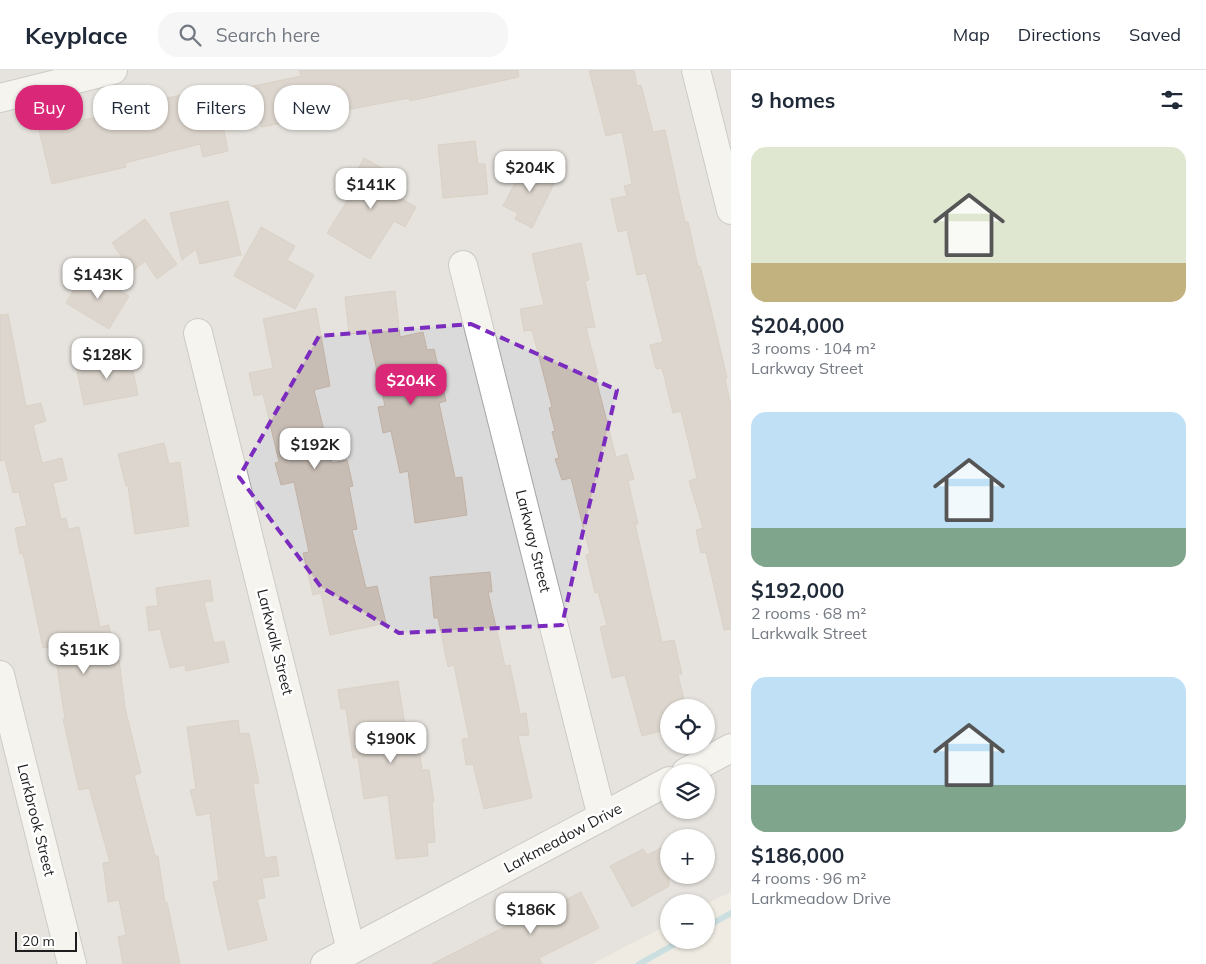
<!DOCTYPE html>
<html lang="en">
<head>
<meta charset="utf-8">
<style>
  :root { --surface:#fff; --page:#f6f6f7; --text:#1f2937; --muted:#747a83; --line:#e0e1e3; --accent:#db2777 }
  body { margin:0; font-family:Mulish,sans-serif; background:var(--page); color:var(--text); height:100vh; display:flex; flex-direction:column; font-size:19px; white-space:nowrap }
  * { box-sizing:border-box; margin:0 }
  p { font-size:16px; color:var(--muted) }
  .icon { flex:none; width:28px; height:28px; fill:none; stroke:currentColor; stroke-width:2; stroke-linecap:round; stroke-linejoin:round }
  .map { position:relative; flex:1; overflow:hidden }
  .sheet { display:flex; flex-direction:column; background:var(--surface); width:475px }
  .sheet>* { flex:none }
  .banner { position:absolute; left:15px; top:15px; width:475px; height:45px; display:flex; gap:10px }
  .controls { position:absolute; left:660px; top:629px; display:grid; gap:10px }
  .controls a { display:grid; place-items:center; width:55px; height:55px; border-radius:50%; background:var(--surface); box-shadow:0 1px 4px #0004; font-size:25px }
  .scale { position:absolute; left:15px; bottom:12px; width:62px; box-sizing:border-box; padding-left:5px; border:2px solid #1d1d1d; border-top:0; font-size:14px; line-height:18px; white-space:nowrap; color:#1d1d1d; -webkit-text-stroke:4px #fff; paint-order:stroke }
  .price { position:absolute; translate:-50% -42px; padding:0 11px; border-radius:10px; background:#fff; color:#222; font-size:16px; line-height:32px; filter:drop-shadow(0 1px 2px #0008) }
  .price::after { content:''; position:absolute; left:50%; top:30px; width:15px; height:11px; margin-left:-8px; background:inherit; clip-path:polygon(0 0,100% 0,50% 100%) }
  .price.current { background:var(--accent); color:#fff }
  ul { padding:0; list-style:none }
  li { display:grid; align-content:center; gap:10px; height:265px; padding:0 20px }
  li span { display:grid; place-items:center; height:155px; border-radius:15px; color:#555 }
  li>.icon { margin-inline-start:auto }
  span .icon { width:90px; height:90px; fill:#fffc; stroke-width:1 }
  li b { font-size:21px }
  h2 { display:flex; justify-content:space-between; align-items:center; height:60px; padding:0 20px; font-size:21px }
  .tag { padding:0 18px; border-radius:20px; background:var(--surface); box-shadow:0 1px 4px #0004; font-size:18px; line-height:45px }
  .tag.current { background:var(--accent); color:#fff }
  header { display:flex; align-items:center; gap:30px; box-sizing:border-box; height:70px; padding:0 25px; background:var(--surface); border-bottom:1px solid var(--line) }
  header strong { font-size:24px }
  nav { display:flex; gap:28px; margin-inline-start:auto; font-size:18px }
  .search { width:350px; height:45px; background:var(--page); display:flex; align-items:center; gap:12px; box-sizing:border-box; padding:0 18px; border-radius:20px; color:var(--muted); font-size:19px }
  main { display:flex; flex:1; min-height:0 }
  .map>svg:first-child { display:block }
</style>
</head>
<body>
<header>
<strong>Keyplace</strong>
<div class="search"><svg class="icon" aria-label="search" viewBox="0 0 24 24"><circle cx="10" cy="10" r="6"/><path d="M15 15l6 6"/></svg>Search here</div>
<nav><a>Map</a><a>Directions</a><a>Saved</a></nav>
</header>
<main>
<div class="map">
<svg width="731" height="894" viewBox="0 0 731 894">
  <rect width="100%" height="100%" fill="#efebe2"/>
  <path fill="#dbdada" fill-rule="evenodd" d="M 0,0 L 731,0 L 731,822 L 706,834 L 706,832 L 669,832 L 669,854 L 592,894 L 0,894 ZM 669,638 L 706,638 L 706,675 L 669,675 ZM 669,702 L 706,702 L 706,740 L 669,740 ZM 669,768 L 706,768 L 706,805 L 669,805 Z"/>
  <g fill="none" stroke-linecap="round" stroke-linejoin="round">
    <path stroke="#9fd1e0" stroke-width="6" d="M 706,857 L 731,843
      M 639,894 L 682,870"/>
  </g>
  <path fill="#c7bdb5" stroke="#c2b1a3" d="M 299,0 L 518,0 L 519,7 L 410,31 L 409,28 L 346,40 L 347,47 L 312,55 L 310,48 L 261,57 L 259,43 L 222,50 L 228,81 L 203,87 L 200,74 L 125,93 L 126,97 L 52,114 L 39,60 L 128,40 L 166,28 L 210,20 L 211,25 L 301,6 Z
    M 589,0 L 634,0 L 637,16 L 641,15 L 653,62 L 665,60 L 685,152 L 688,152 L 698,197 L 700,196 L 710,235 L 727,308 L 725,309 L 731,336 L 731,559 L 724,560 L 706,482 L 701,483 L 696,460 L 703,458 L 689,411 L 697,408 L 681,341 L 673,343 L 662,298 L 656,299 L 650,275 L 663,272 L 646,203 L 637,205 L 627,160 L 618,162 L 611,129 L 627,126 L 624,116 L 632,114 L 622,62 L 606,66 Z
    M 475,71 L 478,94 L 485,94 L 488,124 L 443,128 L 438,75 Z
    M 364,88 L 405,111 L 397,126 L 416,137 L 405,157 L 394,151 L 370,189 L 327,163 L 358,113 L 352,110 Z
    M 527,90 L 558,106 L 532,158 L 515,149 L 518,143 L 503,136 Z
    M 228,131 L 241,185 L 200,194 L 196,179 L 182,190 L 170,143 Z
    M 145,149 L 177,194 L 157,209 L 145,191 L 132,202 L 112,173 Z
    M 261,157 L 295,176 L 287,190 L 314,205 L 295,239 L 234,206 Z
    M 581,173 L 589,210 L 585,211 L 595,257 L 586,258 L 598,304 L 595,305 L 616,387 L 627,384 L 634,409 L 628,411 L 638,454 L 635,454 L 662,572 L 674,570 L 682,604 L 678,605 L 686,638 L 669,638 L 669,659 L 642,666 L 625,605 L 612,608 L 600,557 L 607,555 L 598,522 L 595,523 L 586,485 L 590,484 L 571,408 L 562,410 L 555,389 L 559,388 L 552,362 L 555,361 L 549,338 L 552,337 L 532,260 L 524,261 L 520,239 L 544,235 L 532,184 Z
    M 86,200 L 129,226 L 109,259 L 66,233 Z
    M 395,221 L 400,267 L 423,262 L 427,280 L 434,279 L 446,331 L 439,333 L 455,408 L 462,407 L 467,445 L 415,453 L 408,401 L 400,403 L 391,361 L 383,363 L 378,337 L 385,336 L 368,261 L 349,264 L 345,227 Z
    M 316,238 L 330,316 L 314,320 L 332,393 L 347,390 L 353,416 L 349,417 L 357,459 L 352,460 L 366,518 L 377,516 L 386,553 L 330,565 L 321,523 L 313,525 L 303,483 L 309,482 L 294,412 L 281,415 L 275,393 L 279,392 L 263,324 L 254,326 L 249,303 L 273,298 L 263,249 Z
    M 8,244 L 26,336 L 41,333 L 46,351 L 33,355 L 42,393 L 62,388 L 67,410 L 53,413 L 61,449 L 66,448 L 68,459 L 79,457 L 100,557 L 109,555 L 115,590 L 119,589 L 125,638 L 141,703 L 134,705 L 155,786 L 158,786 L 165,833 L 167,832 L 180,894 L 123,894 L 118,867 L 126,865 L 119,830 L 108,832 L 103,793 L 110,792 L 89,718 L 79,720 L 63,649 L 65,649 L 54,576 L 43,578 L 23,483 L 20,484 L 15,458 L 27,456 L 19,422 L 13,423 L 5,390 L 0,391 L 0,245 Z
    M 130,286 L 138,325 L 84,335 L 76,296 Z
    M 164,373 L 169,394 L 180,392 L 189,456 L 135,464 L 128,416 L 126,416 L 118,384 Z
    M 490,502 L 492,522 L 488,522 L 505,596 L 510,595 L 520,644 L 526,643 L 529,665 L 518,666 L 532,728 L 484,739 L 473,694 L 466,695 L 462,669 L 469,668 L 454,595 L 448,597 L 438,548 L 434,548 L 430,507 Z
    M 210,510 L 213,531 L 204,532 L 214,573 L 224,571 L 229,592 L 186,601 L 185,595 L 170,598 L 160,559 L 149,561 L 146,537 L 158,536 L 156,518 Z
    M 398,611 L 405,656 L 416,654 L 422,700 L 429,700 L 434,731 L 432,732 L 435,772 L 427,773 L 428,786 L 396,789 L 388,725 L 364,729 L 358,688 L 353,688 L 346,639 L 341,639 L 338,620 Z
    M 238,650 L 240,664 L 249,663 L 259,713 L 253,714 L 265,788 L 276,786 L 279,806 L 262,808 L 265,828 L 257,829 L 267,870 L 228,880 L 213,812 L 219,811 L 210,743 L 197,746 L 190,720 L 196,719 L 187,657 Z
    M 669,774 L 669,816 L 632,837 L 610,796 L 643,779 L 647,785 Z
    M 581,822 L 599,858 L 539,888 L 542,894 L 432,894 L 536,841 L 534,836 L 553,826 L 557,834 Z"/>
  <g fill="none" stroke-linecap="round" stroke-linejoin="round">
    <g stroke="#a4a4a4" stroke-width="30">
      <path id="minor" d="M 696,0 L 731,140
        M 0,28 L 113,0
        M 463,195 L 602,747
        M 198,263 L 351,880
        M 0,605 L 72,894
        M 686,702 L 731,678
        M 325,894 L 669,711"/>
    </g>
    <use href="#minor" stroke="#fff" stroke-width="28"/>
  </g>
  <path d="M0 0H731V894H0ZM 471,254 L 617,320 L 584,457 L 562,555 L 399,563 L 321,517 L 239,407 L 319,266 Z" fill="#efebe2" fill-opacity=".55" fill-rule="evenodd"/>
  <path fill="none" stroke="#7b2cbf" stroke-width="4" stroke-dasharray="10 6" stroke-linejoin="round" d="M 471,254 L 617,320 L 584,457 L 562,555 L 399,563 L 321,517 L 239,407 L 319,266 Z"/>
  <g text-anchor="middle" stroke-width="5" stroke-linejoin="round" paint-order="stroke">
    <g font-size="15" fill="#1d1d1d" stroke="#fff">
      <text transform="translate(533 471) rotate(76)" y="5">Larkway Street</text>
      <text transform="translate(275 572) rotate(76)" y="5">Larkwalk Street</text>
      <text transform="translate(36 750) rotate(76)" y="5">Larkbrook Street</text>
      <text transform="translate(563 768) rotate(-28)" y="5">Larkmeadow Drive</text>
    </g>
  </g>
</svg>
<div class="controls">
<a><svg class="icon" aria-label="locate" viewBox="0 0 24 24"><circle cx="12" cy="12" r="6"/><path d="M12 2v4M12 18v4M2 12h4M18 12h4"/></svg></a>
<a><svg class="icon" aria-label="layers" viewBox="0 0 24 24"><path d="M12 4l9 5-9 5-9-5zM3 14l9 5 9-5"/></svg></a>
<a>+</a>
<a>−</a>
</div>
<div class="scale">20 m</div>
<b class="price" style="left:530px;top:123px">$204K</b>
<b class="price" style="left:371px;top:140px">$141K</b>
<b class="price" style="left:98px;top:230px">$143K</b>
<b class="price" style="left:107px;top:310px">$128K</b>
<b class="price current" style="left:411px;top:336px">$204K</b>
<b class="price" style="left:315px;top:400px">$192K</b>
<b class="price" style="left:84px;top:605px">$151K</b>
<b class="price" style="left:391px;top:694px">$190K</b>
<b class="price" style="left:531px;top:865px">$186K</b>
<div class="banner">
<a class="tag current">Buy</a>
<a class="tag">Rent</a>
<a class="tag">Filters</a>
<a class="tag">New</a>
</div>
</div>
<section class="sheet">
<h2>9 homes<svg class="icon" aria-label="filters" viewBox="0 0 24 24"><path d="M4 7h16M4 17h16"/><circle cx="9" cy="7" r="2"/><circle cx="15" cy="17" r="2"/></svg></h2>
<ul>
<li><span style="background:linear-gradient(#dfe7d0 75%,#c2b280 0)"><svg class="icon" aria-label="home" viewBox="0 0 24 24"><path d="M3 11l9-7 9 7M6 9v11h12V9"/></svg></span><div><b>$204,000</b><p>3 rooms · 104 m²</p><p>Larkway Street</p></div></li>
<li><span style="background:linear-gradient(#bfe0f5 75%,#7fa58c 0)"><svg class="icon" aria-label="home" viewBox="0 0 24 24"><path d="M3 11l9-7 9 7M6 9v11h12V9"/></svg></span><div><b>$192,000</b><p>2 rooms · 68 m²</p><p>Larkwalk Street</p></div></li>
<li><span style="background:linear-gradient(#bfe0f5 70%,#7fa58c 0)"><svg class="icon" aria-label="home" viewBox="0 0 24 24"><path d="M3 11l9-7 9 7M6 9v11h12V9"/></svg></span><div><b>$186,000</b><p>4 rooms · 96 m²</p><p>Larkmeadow Drive</p></div></li>
</ul>
</section>
</main>
</body>
</html>
